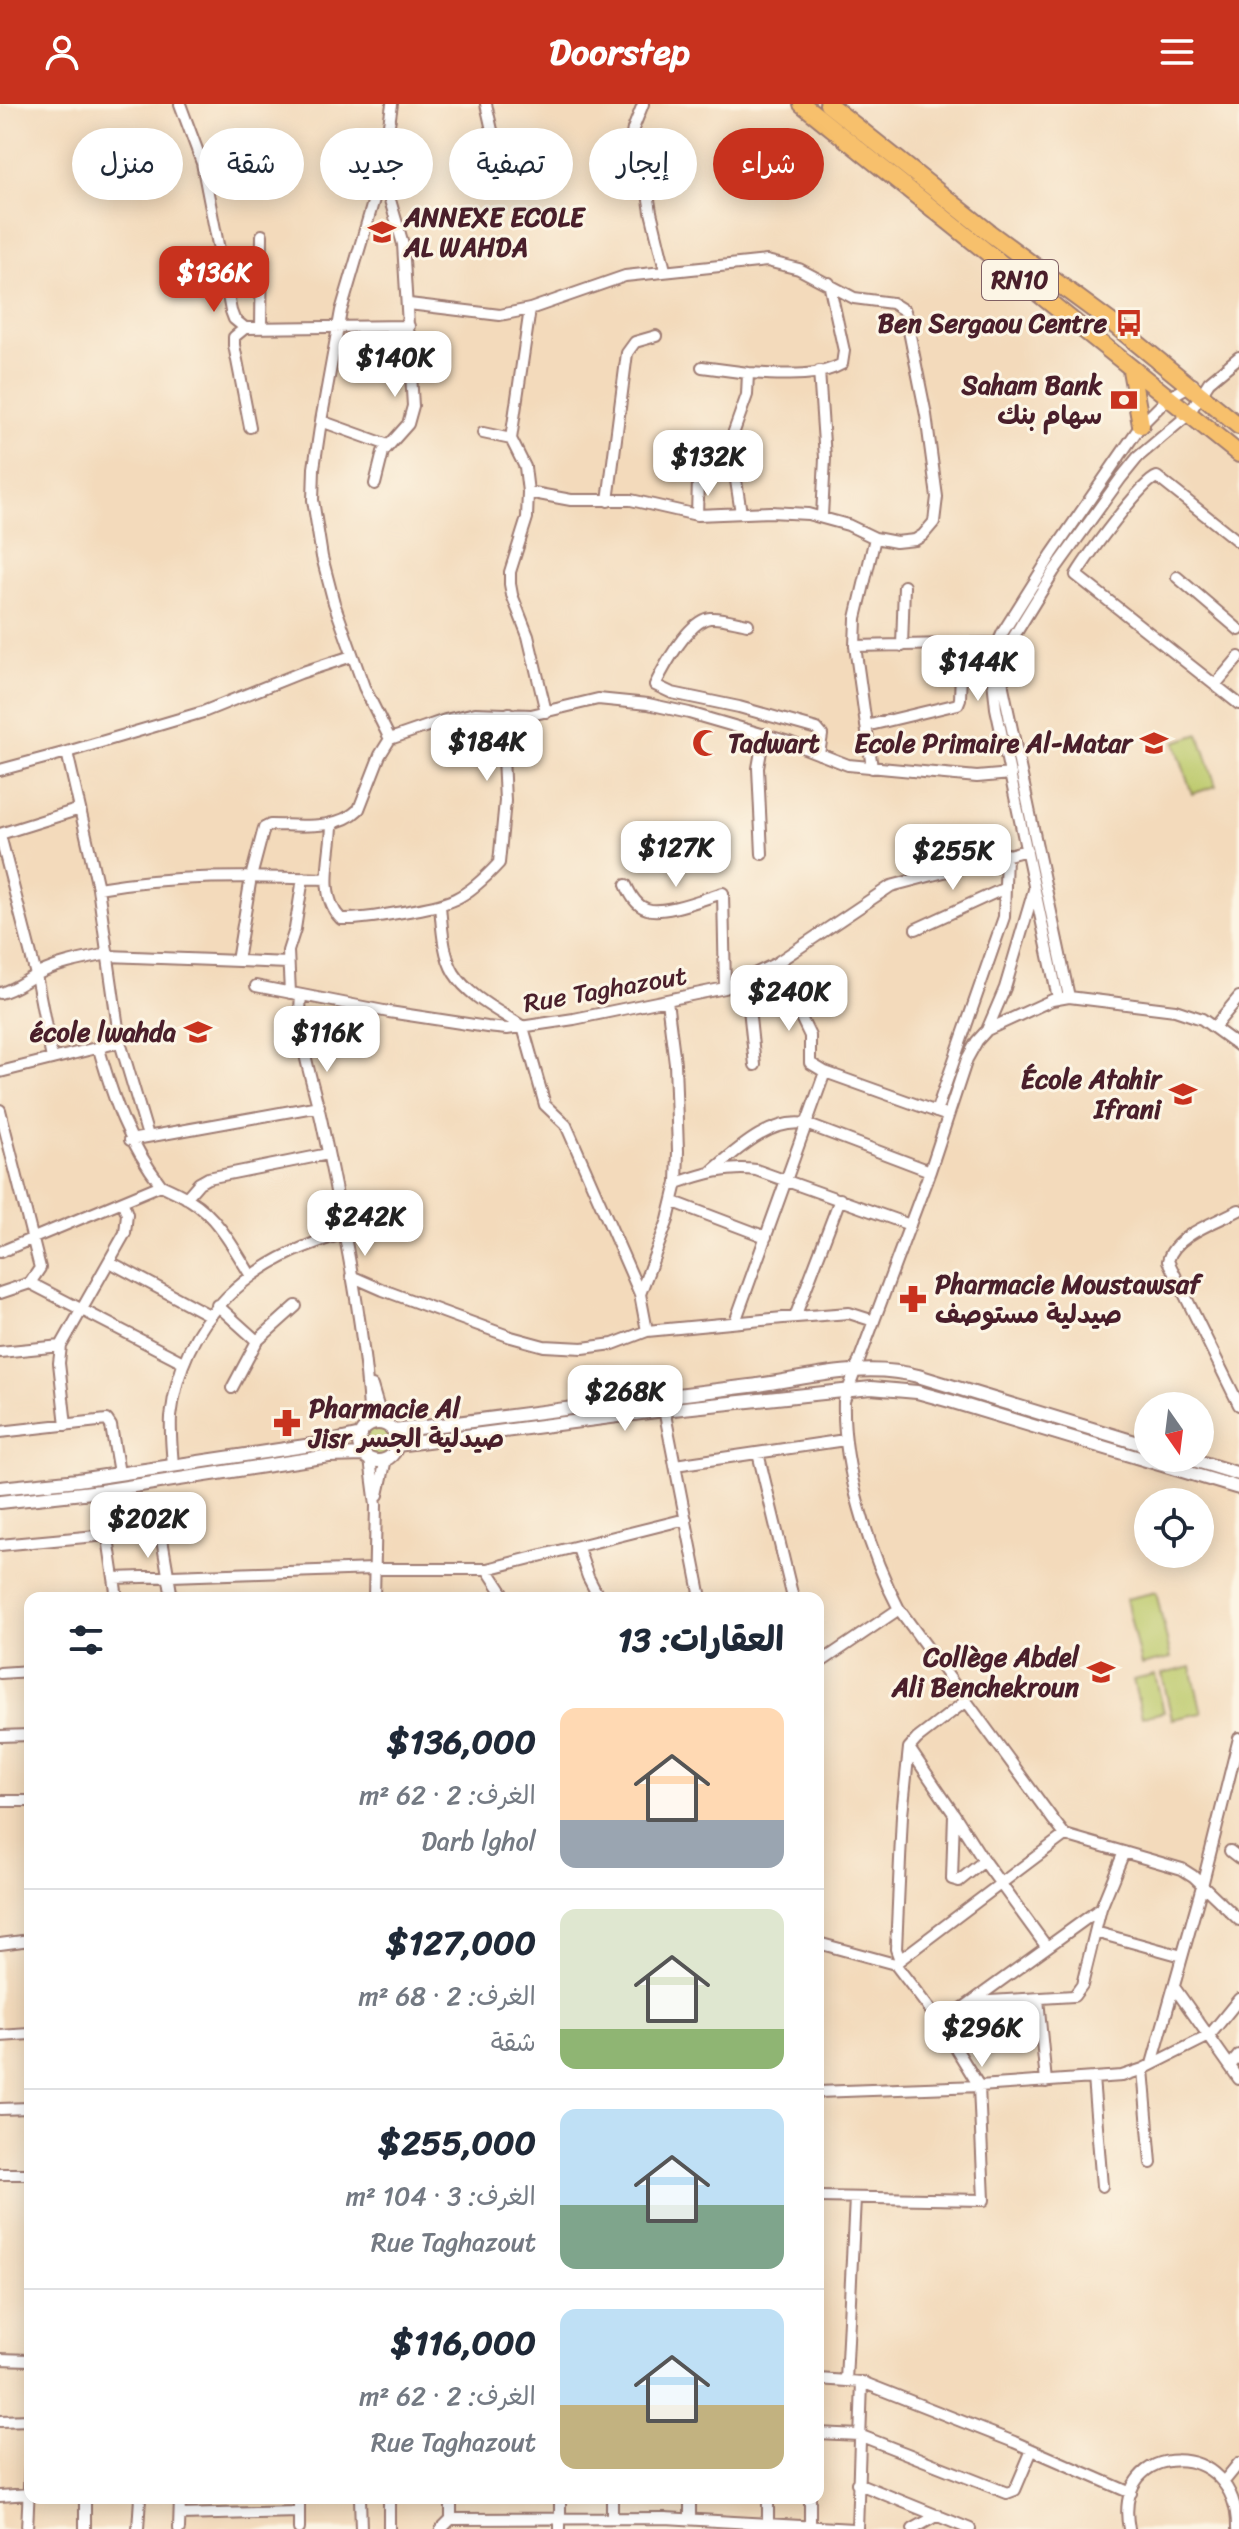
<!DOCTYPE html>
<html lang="ar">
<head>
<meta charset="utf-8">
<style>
  :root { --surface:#fff; --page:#f6f6f7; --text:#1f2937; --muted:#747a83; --line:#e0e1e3; --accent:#c8321e }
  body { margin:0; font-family:Sriracha,"Playpen Sans Arabic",sans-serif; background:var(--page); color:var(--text); direction:rtl; height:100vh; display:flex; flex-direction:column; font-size:30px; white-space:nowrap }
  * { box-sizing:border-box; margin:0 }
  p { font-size:26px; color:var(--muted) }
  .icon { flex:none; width:44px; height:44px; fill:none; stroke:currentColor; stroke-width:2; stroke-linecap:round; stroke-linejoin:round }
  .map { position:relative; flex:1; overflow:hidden; direction:ltr }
  .drawer { position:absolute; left:24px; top:1488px; width:800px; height:912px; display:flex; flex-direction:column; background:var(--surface); border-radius:16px; box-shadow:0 4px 20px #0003; direction:rtl }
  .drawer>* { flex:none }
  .hud { position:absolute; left:24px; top:24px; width:800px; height:72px; direction:rtl; display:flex; gap:16px }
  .needle { width:52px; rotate:166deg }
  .fabs { position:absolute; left:1134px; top:1288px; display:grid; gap:16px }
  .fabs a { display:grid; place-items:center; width:80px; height:80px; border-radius:50%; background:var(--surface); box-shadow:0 4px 20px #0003; font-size:40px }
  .price { position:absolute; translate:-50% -68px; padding:0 18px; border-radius:16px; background:#fff; color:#222; font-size:26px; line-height:52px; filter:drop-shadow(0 2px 4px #0008) }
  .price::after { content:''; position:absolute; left:50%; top:48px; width:24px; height:18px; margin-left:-12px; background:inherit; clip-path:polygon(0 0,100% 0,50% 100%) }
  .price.selected { background:var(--accent); color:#fff }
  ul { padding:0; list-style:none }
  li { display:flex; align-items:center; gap:24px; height:200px; padding:0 40px }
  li+li { border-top:2px solid var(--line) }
  li span { display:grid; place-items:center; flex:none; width:224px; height:160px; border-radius:16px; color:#555 }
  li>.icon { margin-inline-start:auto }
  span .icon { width:96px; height:96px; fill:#fffc; stroke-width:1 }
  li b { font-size:34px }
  h2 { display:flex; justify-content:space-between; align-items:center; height:96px; padding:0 40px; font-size:34px }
  .tag { padding:0 28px; border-radius:36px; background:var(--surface); box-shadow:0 4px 20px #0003; font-size:28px; line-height:72px }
  .tag.selected { background:var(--accent); color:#fff }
  header { display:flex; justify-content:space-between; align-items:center; height:104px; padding:0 40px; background:var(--accent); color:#fff; font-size:36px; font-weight:700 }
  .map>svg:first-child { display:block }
</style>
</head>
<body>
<header><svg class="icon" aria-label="menu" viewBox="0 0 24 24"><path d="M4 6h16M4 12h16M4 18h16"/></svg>Doorstep<svg class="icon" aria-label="person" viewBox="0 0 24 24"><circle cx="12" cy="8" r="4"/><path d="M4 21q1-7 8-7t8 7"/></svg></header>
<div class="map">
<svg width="1239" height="2425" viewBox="0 0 1239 2425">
  <defs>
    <pattern id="park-tufts" width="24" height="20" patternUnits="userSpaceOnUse" patternTransform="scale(2)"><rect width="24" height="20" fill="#bcc96a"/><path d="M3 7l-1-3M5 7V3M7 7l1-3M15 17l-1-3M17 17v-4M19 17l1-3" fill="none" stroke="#a3ac5c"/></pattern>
  </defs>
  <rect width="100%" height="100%" fill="#fcf5e5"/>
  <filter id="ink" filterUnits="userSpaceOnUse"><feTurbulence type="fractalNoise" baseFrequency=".0125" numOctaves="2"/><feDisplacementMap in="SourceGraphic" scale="16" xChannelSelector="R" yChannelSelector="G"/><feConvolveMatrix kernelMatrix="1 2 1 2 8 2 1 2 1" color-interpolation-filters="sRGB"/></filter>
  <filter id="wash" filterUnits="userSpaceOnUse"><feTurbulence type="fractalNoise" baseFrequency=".006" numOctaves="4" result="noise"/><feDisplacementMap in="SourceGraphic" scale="32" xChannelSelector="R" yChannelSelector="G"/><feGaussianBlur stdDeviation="1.8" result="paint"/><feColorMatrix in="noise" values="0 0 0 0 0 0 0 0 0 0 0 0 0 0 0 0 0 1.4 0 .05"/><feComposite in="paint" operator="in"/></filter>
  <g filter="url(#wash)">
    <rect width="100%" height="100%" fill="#f3dabb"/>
    <path fill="url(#park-tufts)" stroke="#83744a" stroke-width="2" d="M364 1338a16 16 0 1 1 32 0a16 16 0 1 1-32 0Z"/>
    <path fill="#bcc96a" stroke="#83744a" stroke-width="2" d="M 1199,630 L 1216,682 L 1192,690 L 1175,638 Z
      M 1156,1488 L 1171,1554 L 1141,1561 L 1126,1495 Z
      M 1191,1563 L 1202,1609 L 1172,1615 L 1162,1570 Z
      M 1155,1571 L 1164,1608 L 1142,1613 L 1133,1576 Z"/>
  </g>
  <g filter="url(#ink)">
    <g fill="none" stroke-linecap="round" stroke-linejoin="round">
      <g stroke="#9e7c73" stroke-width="14">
        <path id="minor" d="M 180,0 L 202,59 L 231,207 L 234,215 L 245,224 L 409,222
          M 486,0 L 500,61
          M 643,0 L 633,25 L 630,42 L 632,49 L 644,65 L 651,108 L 665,166
          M 409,200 L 500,211 L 530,205 L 625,172 L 767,157 L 799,165 L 854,194 L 892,199 L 905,207 L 926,311 L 937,393 L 934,418 L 923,431 L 915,436 L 896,438 L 875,434 L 848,421 L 808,410 L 770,408 L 697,411 L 631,396 L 571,396 L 528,388
          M 245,224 L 234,233 L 234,241 L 250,323
          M 261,224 L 262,131
          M 702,263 L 748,269 L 747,291 L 732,333 L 733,357 L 741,409
          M 819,267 L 825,354 L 822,412
          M 748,269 C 777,270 816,275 842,260 L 844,247 L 829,179
          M 321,317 L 388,341
          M 483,329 L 511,335 L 525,363 L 528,388 L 527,414 L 510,468 L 510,480 L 512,491 L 528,532 L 546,608
          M 511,335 L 530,205
          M 375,380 L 383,348 L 408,320 L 413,302 L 403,140 L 382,69
          M 608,397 L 627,249 L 635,238 L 656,232
          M 697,411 L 699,341 L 706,338 L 732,344
          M 1239,438 L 1166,380 L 1157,373 C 1141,378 1087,453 1076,471 L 1239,600
          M 1177,473 L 1239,526
          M 748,520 C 736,518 722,513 710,514 C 689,516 664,563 655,581 L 672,589 L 739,603 L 817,625 L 822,631 L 819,650
          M 855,542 L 998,539
          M 902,542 L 904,482
          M 1215,581 L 1239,553
          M 866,622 L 958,600 L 960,595 L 962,540
          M 390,635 L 364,583 L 334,499 L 322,453 L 313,396 L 314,364 L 321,317 L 341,207 L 382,68 L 392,0
          M 67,648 L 203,608 L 300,569 L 352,552
          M 872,664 L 855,542 L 856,514 L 875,434
          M 0,666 L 67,648 L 98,784 L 120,938 L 148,1032
          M 332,720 C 332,749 317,791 341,815 C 360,816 378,812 397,809 C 449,800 462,799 499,759 L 505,697 L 502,630 L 509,609
          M 0,730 L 80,705
          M 0,731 L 36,871 L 52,955
          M 762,750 L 758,664 L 764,630
          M 626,781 C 630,790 636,802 647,805 C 664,811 705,794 723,789 L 725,884
          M 98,784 C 173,771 250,772 326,775
          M 440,802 C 442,823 443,851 454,869 C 469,893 501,908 523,923 L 545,1001 L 566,1021 L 570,1030 L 640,1190
          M 916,825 L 1005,784
          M 108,852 L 288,859
          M 237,857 L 251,773 L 264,724 L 270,721 C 299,721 337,727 359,705 L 380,651 L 390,635 L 445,616 L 475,609 L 531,611 L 598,595 L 648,600 L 689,609 L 789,638 L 848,661 L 977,673 L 1011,670
          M 775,860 L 810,932 L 810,959 L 825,968
          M 746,876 L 755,961
          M 256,882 L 389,908 L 487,923 L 507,925 L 574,915 L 725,884 L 775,860 L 891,782 L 1027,746
          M 0,889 C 16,885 25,876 40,869 C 61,859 85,855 108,850
          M 290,889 L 288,847 L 295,825 L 303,774
          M 301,892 C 296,939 314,978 323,1024 C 343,1121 365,1221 370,1321
          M 1069,893 L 1003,583 L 1002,567 L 1008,542 L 1054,467 L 1121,374 L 1138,353 L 1188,311 L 1209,278 L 1239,253
          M 1058,894 L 996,604 L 992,567 L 998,539 L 1003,528 L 1052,450 L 1141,321 L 1168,294 L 1193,280
          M 1215,922 L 1239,893
          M 987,926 L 1005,884 L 1034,786
          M 1239,942 L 1202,915 L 1175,906 L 1069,893 L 1052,896 L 987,926 L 977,937 L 967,955 L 930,1067 L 844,1297 C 842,1362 869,1448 899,1505 L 1054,1717 L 1065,1731 L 1182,1765 L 1193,1772 L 1239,1816
          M 0,968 L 120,938
          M 0,1006 L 40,1164 L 30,1179 L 0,1189
          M 936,1008 L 1004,813 L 1006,750
          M 130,1036 L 319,1002
          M 712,1067 C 738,1045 771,1014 806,1020 L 930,1067
          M 677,1079 C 703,1070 728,1062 756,1066 L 910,1121
          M 161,1081 C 171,1086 181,1090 190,1096 C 217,1112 235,1146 251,1172
          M 186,1094 L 199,1079 L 208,1074 L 328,1050
          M 674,1098 L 766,1133
          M 1239,1106 C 1217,1118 1174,1131 1168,1157 L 1239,1301
          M 0,1148 L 161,1081 C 128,1038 114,997 99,945
          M 110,1158 L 209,1211
          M 351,1172 L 383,1186 L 511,1233 L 544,1242 L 583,1244 L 613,1240 L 647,1227 L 783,1214 L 849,1209 L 874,1217
          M 30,1179 L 183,1258
          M 217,1201 L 257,1237
          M 795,1213 L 840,1095
          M 735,1218 L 825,968 L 948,1012
          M 647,1227 L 640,1190 L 668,1116 L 677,1079 L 678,1047 L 675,959 L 667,897
          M 0,1248 L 61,1242
          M 372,1282 L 383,1319
          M 232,1284 L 257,1237 L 296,1202
          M 663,1300 L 701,1494
          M 66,1321 L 59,1259 L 61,1242 L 125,1129 L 127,1110 L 123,1099
          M 0,1328 L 107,1316 L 111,1322 L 119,1369
          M 758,1349 L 793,1494
          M 370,1355 L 376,1401 L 374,1494
          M 675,1361 L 845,1336
          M 173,1362 C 172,1346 170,1329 171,1313 C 182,1213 251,1155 343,1130
          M 101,1387 L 117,1494
          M 378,1391 L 386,1355
          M 158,1412 L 172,1494
          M 0,1441 L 107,1431
          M 578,1444 L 588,1473 L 599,1494
          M 487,1465 L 506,1494
          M 114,1474 L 374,1465 L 487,1465 L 686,1415
          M 818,1560 L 899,1505
          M 0,1569 L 30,1567
          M 0,1632 L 30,1631
          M 909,1644 L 954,1710
          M 0,1697 L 30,1697
          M 1230,1747 L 1239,1754
          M 984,1757 L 959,1777 L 952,1775 L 954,1710 L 984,1757 L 1046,1842
          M 1095,1828 L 1182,1852
          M 818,1839 L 895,1860 L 941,1920 L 979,1982 L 984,2096 L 818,2093
          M 0,1840 L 30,1836
          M 900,1856 L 896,1845 L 902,1711 L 909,1644 L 917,1635 L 966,1597
          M 897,1858 L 1065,1731
          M 1174,1883 L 1239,1975
          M 1038,1895 L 1046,1978
          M 974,1898 L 1074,1892 L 1082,1881 L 1101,1804
          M 941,1920 L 1101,1804 L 1124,1748
          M 0,1932 L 30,1930
          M 1152,1960 L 1202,1782 L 1239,1634
          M 1230,1962 L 1239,1951
          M 1143,1965 L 1151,2059
          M 1093,1974 L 1102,2082
          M 818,1988 L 979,1982 L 1122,1972 L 1143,1965 L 1209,1932 L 1239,1895
          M 0,2005 L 30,2004
          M 0,2070 L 30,2070
          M 0,2255 L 30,2256
          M 818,2275 L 862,2278 L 1014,2338 L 1131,2389
          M 846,2277 L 855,2094
          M 0,2317 L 30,2316
          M 818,2329 L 859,2331 L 1007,2389 L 1015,2386 L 1032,2346
          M 1226,2375 L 1239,2359
          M 857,2379 L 970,2425
          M 0,2392 L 30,2390
          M 360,2394 L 361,2425
          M 389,2394 L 389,2425
          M 560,2394 L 560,2425
          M 612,2394 L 612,2414
          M 180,2411 L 299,2408
          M 451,2415 L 451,2394
          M 690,2415 L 690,2394
          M 27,2425 L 30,2361
          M 85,2425 L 85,2394
          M 138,2425 L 140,2394
          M 179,2425 L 180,2394
          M 299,2425 L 299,2394
          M 441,2425 L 451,2415 L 665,2414 L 853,2425
          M 768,2425 L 768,2394
          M 810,2425 L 810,2394
          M 857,2425 L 862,2278
          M 913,2425 L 938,2411
          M 1129,2425 C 1111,2334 1239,2333 1237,2425"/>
      </g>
      <g stroke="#9e7c73" stroke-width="16">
        <path id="tertiary" d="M359 1338a19 19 0 1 1 38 0a19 19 0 1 1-38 0Z
          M 394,1327 C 513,1312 631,1296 750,1282 C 806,1275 862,1257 918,1272 L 1148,1342
          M 397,1341 L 664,1306 L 871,1284 L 917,1288 L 950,1297 L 1239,1384
          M 1187,1354 L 1239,1370
          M 0,1384 L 78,1376 L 325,1339 L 361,1331
          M 0,1398 L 101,1387 L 329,1352 L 364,1351"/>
      </g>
      <g stroke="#9e7c73" stroke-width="20">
        <path id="primary" d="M 802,0 L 1239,350
          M 828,0 L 991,130 L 1116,222 L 1239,322
          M 1131,266 L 1141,321"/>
      </g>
      <use href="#minor" stroke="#fff" stroke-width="10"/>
      <use href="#tertiary" stroke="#fff" stroke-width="12"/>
      <use href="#primary" stroke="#f7c06c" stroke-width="16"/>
    </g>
  </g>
  <defs>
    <g id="school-bare" transform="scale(2.16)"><path d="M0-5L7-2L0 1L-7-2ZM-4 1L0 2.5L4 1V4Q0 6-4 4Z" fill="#c8321e" stroke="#fcf5e5" stroke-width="2.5" paint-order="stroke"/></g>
    <g id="bus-bare" transform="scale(2.16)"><path d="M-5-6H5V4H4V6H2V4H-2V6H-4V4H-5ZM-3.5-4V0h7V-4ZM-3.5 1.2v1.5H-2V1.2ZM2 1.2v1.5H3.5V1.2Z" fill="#c8321e" stroke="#fcf5e5" stroke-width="2.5" paint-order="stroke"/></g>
    <g id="bank-bare" transform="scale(2.16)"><path d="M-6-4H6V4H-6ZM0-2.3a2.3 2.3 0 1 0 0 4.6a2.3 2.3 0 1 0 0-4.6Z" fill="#c8321e" stroke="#fcf5e5" stroke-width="2.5" paint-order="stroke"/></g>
    <g id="mosque-bare" transform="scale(2.16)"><path d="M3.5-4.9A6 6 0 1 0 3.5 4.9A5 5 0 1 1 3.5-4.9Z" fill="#c8321e" stroke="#fcf5e5" stroke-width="2.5" paint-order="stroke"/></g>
    <g id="pharmacy-bare" transform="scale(2.16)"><path d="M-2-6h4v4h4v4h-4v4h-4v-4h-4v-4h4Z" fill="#c8321e" stroke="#fcf5e5" stroke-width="2.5" paint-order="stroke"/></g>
  </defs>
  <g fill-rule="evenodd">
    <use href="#school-bare" x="382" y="128"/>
    <use href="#bus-bare" x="1129" y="219"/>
    <use href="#bank-bare" x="1124" y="296"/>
    <use href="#mosque-bare" x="706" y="639"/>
    <use href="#school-bare" x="1154" y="639"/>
    <use href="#school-bare" x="198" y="928"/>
    <use href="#school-bare" x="1183" y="990"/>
    <use href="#pharmacy-bare" x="913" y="1195"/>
    <use href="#pharmacy-bare" x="287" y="1319"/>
    <use href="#school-bare" x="1101" y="1568"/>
  </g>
  <g text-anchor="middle" stroke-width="6" stroke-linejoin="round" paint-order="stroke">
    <rect fill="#fcf5e5" stroke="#7f5f63" stroke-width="2" x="982" y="156" width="76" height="40" rx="6"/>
    <g font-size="24" font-weight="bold" fill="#4a1f2b">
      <text x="1020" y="184">RN10</text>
    </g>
    <g font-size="26" font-weight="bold" fill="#4a1f2b" stroke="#fcf5e5" text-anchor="end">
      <text x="404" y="122" text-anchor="start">ANNEXE ECOLE<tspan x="404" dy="30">AL WAHDA</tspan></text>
      <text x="1107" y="228">Ben Sergaou Centre</text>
      <text x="1102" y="290">Saham Bank<tspan x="1102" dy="30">سهام بنك</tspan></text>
      <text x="728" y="648" text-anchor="start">Tadwart</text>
      <text x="1132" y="648">Ecole Primaire Al-Matar</text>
      <text x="176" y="937">école lwahda</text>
      <text x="1161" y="984">École Atahir<tspan x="1161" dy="30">Ifrani</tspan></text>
      <text x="935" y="1189" text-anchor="start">Pharmacie Moustawsaf<tspan x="935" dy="30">صيدلية مستوصف</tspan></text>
      <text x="309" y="1313" text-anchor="start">Pharmacie Al<tspan x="309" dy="30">Jisr صيدلية الجسر</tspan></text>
      <text x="1079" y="1562">Collège Abdel<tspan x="1079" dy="30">Ali Benchekroun</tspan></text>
    </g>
    <g font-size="26" fill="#4a1f2b" stroke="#fcf5e5">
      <text transform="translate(605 885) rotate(-10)" y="9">Rue Taghazout</text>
    </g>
  </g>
</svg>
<div class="fabs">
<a><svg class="needle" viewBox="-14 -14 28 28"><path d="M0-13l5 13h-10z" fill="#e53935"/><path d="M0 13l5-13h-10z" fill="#747a83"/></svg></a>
<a><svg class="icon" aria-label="locate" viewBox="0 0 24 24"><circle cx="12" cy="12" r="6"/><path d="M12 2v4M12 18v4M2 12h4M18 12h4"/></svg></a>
</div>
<b class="price selected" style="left:214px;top:210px">$136K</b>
<b class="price" style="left:395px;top:295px">$140K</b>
<b class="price" style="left:708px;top:394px">$132K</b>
<b class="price" style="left:978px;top:599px">$144K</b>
<b class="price" style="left:487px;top:679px">$184K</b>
<b class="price" style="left:676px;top:785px">$127K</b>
<b class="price" style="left:953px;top:788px">$255K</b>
<b class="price" style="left:789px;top:929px">$240K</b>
<b class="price" style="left:327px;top:970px">$116K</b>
<b class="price" style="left:365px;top:1154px">$242K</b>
<b class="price" style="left:625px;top:1329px">$268K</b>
<b class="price" style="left:148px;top:1456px">$202K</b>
<b class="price" style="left:982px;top:1965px">$296K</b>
<div class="hud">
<a class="tag selected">شراء</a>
<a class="tag">إيجار</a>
<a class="tag">تصفية</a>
<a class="tag">جديد</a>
<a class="tag">شقة</a>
<a class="tag">منزل</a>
</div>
<section class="drawer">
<h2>العقارات: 13<svg class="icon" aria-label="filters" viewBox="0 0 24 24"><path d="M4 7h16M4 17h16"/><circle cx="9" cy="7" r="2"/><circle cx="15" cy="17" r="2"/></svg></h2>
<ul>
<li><span style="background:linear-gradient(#ffd9b3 70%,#9aa5b1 0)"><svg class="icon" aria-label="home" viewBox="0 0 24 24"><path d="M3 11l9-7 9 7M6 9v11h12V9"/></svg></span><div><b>$136,000</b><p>الغرف: 2 · 62 m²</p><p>Darb lghol</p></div></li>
<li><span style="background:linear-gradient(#dfe7d0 75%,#8fb573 0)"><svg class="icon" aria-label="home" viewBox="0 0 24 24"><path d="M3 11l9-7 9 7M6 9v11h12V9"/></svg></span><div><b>$127,000</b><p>الغرف: 2 · 68 m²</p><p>شقة</p></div></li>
<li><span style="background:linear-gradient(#bfe0f5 60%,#7fa58c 0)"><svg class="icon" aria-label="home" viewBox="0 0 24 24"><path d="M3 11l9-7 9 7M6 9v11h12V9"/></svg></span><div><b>$255,000</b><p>الغرف: 3 · 104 m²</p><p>Rue Taghazout</p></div></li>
<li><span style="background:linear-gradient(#bfe0f5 60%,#c2b280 0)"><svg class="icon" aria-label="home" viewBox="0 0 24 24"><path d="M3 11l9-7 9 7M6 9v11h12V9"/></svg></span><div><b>$116,000</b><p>الغرف: 2 · 62 m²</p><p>Rue Taghazout</p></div></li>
</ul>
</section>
</div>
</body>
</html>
